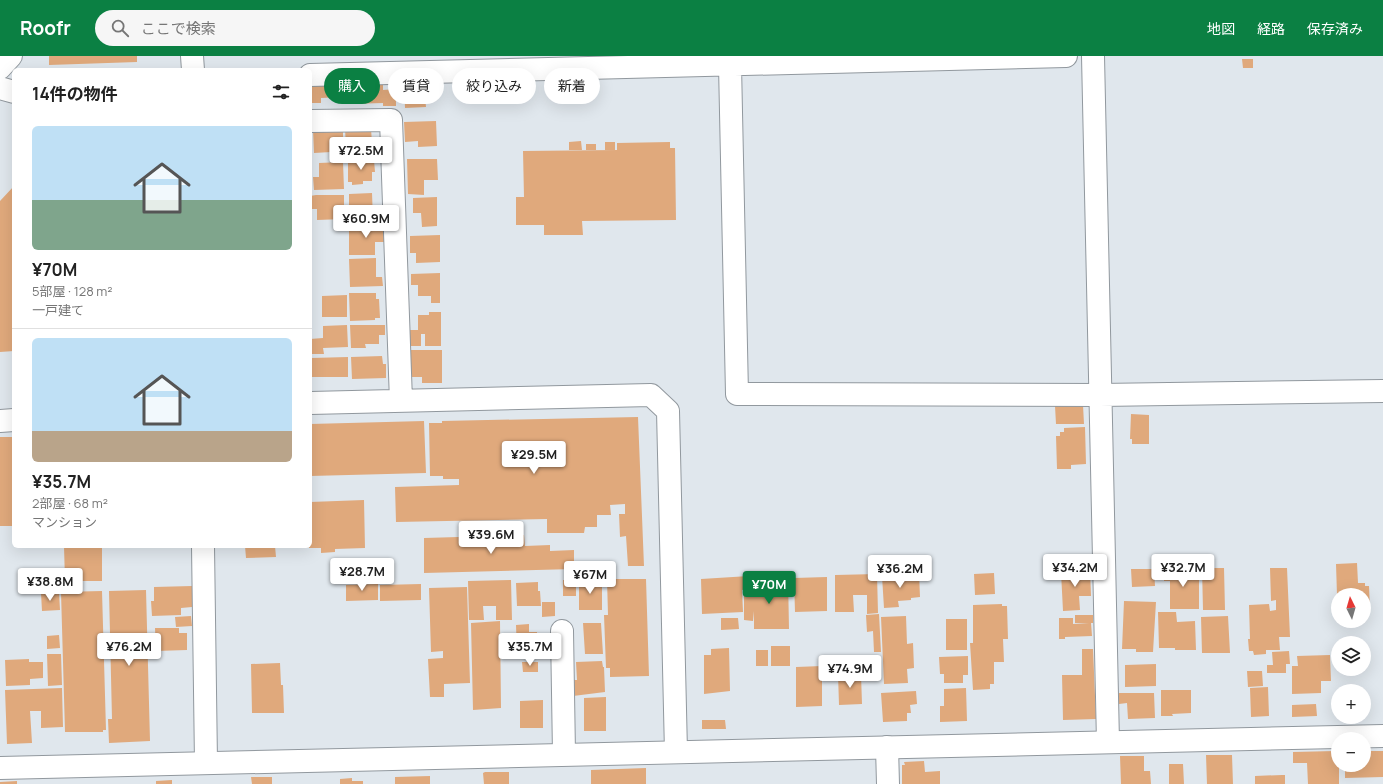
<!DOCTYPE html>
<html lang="ja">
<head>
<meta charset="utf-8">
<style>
  :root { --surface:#fff; --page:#f6f6f6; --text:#222; --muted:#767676; --line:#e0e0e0; --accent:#0b8043 }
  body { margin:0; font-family:Manrope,"Noto Sans JP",sans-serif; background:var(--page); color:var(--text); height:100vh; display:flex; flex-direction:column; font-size:15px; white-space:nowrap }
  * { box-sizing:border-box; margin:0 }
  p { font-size:13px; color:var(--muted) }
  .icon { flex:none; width:22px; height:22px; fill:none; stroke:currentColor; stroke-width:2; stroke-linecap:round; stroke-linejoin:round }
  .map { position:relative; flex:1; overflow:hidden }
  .drawer { position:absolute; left:12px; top:12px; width:300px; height:480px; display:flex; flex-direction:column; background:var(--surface); border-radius:6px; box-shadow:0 4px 16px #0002 }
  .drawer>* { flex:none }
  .banner { position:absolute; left:324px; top:12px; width:380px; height:36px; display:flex; gap:8px }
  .needle { width:26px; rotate:355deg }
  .buttons { position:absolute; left:1331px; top:532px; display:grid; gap:8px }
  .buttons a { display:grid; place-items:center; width:40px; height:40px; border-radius:50%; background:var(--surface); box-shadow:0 4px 16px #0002; font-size:20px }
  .price { position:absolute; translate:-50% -34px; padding:0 9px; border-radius:4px; background:#fff; color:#222; font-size:13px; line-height:26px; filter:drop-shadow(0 1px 2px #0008) }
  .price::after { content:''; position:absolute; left:50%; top:24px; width:12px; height:9px; margin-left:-6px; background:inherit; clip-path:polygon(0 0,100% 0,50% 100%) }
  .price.selected { background:var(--accent); color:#fff }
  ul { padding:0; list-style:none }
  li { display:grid; align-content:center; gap:8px; height:212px; padding:0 20px }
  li+li { border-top:1px solid var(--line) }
  li span { display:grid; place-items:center; height:124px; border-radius:6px; color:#555 }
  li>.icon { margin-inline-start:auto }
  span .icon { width:72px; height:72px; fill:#fffc; stroke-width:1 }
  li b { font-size:17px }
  h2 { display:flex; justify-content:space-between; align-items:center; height:48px; padding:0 20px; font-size:17px }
  .chip { padding:0 14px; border-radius:18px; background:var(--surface); box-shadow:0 4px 16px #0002; font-size:14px; line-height:36px }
  .chip.selected { background:var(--accent); color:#fff }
  header { display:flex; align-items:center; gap:24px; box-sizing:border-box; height:56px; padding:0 20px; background:var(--accent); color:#fff }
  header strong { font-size:19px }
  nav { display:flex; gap:22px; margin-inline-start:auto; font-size:14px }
  .search { width:280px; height:36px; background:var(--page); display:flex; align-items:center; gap:10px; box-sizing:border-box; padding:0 14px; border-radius:22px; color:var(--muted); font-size:15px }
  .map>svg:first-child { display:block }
</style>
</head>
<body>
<header>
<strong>Roofr</strong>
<div class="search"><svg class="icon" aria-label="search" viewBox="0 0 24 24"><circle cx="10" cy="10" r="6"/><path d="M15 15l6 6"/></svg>ここで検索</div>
<nav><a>地図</a><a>経路</a><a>保存済み</a></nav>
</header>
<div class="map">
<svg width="1383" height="728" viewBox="0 0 1383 728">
  <rect width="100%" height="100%" fill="#e0e7ed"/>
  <path fill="#e0a97c" d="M 49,0 L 137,0 L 137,6 L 49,9 Z
    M 1242,3 L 1253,3 L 1253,12 L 1243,12 Z
    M 383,24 L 383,34 L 396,33 L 396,50 L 383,50 L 383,47 L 348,48 L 347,25 Z
    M 435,24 L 436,39 L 425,40 L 426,51 L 405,52 L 404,25 Z
    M 341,25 L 342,41 L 321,42 L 321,47 L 310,47 L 310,26 Z
    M 436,65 L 437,90 L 418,91 L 418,85 L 405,86 L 404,66 Z
    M 345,72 L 371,72 L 372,88 L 382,88 L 382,100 L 354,101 L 354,92 L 346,92 Z
    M 313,73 L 343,73 L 343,101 L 331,101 L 331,96 L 314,97 Z
    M 581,85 L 582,94 L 569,94 L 569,86 Z
    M 605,86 L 615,86 L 615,94 L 605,94 Z
    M 670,86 L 670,92 L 675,92 L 676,164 L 582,165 L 583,179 L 544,179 L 544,169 L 516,169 L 516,141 L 524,141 L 523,95 L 617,94 L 617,87 Z
    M 586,88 L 596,88 L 596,94 L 586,94 Z
    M 407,103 L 437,103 L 438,124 L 424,124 L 424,139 L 408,138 Z
    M 374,104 L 375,116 L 372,116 L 372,125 L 363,125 L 363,128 L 352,129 L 352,126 L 348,126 L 348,105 Z
    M 343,106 L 344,133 L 314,134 L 313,121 L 319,121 L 319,107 Z
    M 14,130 L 14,295 L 0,296 L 0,145 Z
    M 372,137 L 373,164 L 349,165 L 349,138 Z
    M 316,139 L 344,139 L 344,163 L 317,164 L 317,153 L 310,153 L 310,140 Z
    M 437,141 L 437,170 L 422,171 L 421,157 L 413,157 L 413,142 Z
    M 349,170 L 386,170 L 386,186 L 375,186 L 375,199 L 349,199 Z
    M 440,179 L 440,206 L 416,207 L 416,197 L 410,197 L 410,180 Z
    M 376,202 L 376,221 L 382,221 L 383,230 L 350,231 L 349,203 Z
    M 440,217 L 440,247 L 431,247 L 431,240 L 418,240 L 418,229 L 411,229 L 411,218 Z
    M 349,237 L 376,237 L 376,243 L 379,243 L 380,262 L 375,262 L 375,264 L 350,265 Z
    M 347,239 L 347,261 L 322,261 L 322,240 Z
    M 429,256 L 441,256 L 441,290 L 425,290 L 425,278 L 421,278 L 421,290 L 410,290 L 410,274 L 418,274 L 418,259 L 429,259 Z
    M 347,269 L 348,291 L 323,292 L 324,298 L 311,298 L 310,283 L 323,282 L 323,270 Z
    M 350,269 L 385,269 L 385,279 L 379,279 L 379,288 L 365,288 L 366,292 L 351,292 Z
    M 411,294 L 442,294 L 442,327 L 422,327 L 422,321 L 411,321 Z
    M 382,300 L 383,308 L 386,308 L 386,322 L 352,323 L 351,301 Z
    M 348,301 L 348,321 L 312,321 L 311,302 Z
    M 1083,349 L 1084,368 L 1056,368 L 1055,350 Z
    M 1131,358 L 1149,359 L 1149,388 L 1132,388 L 1132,383 L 1130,383 Z
    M 638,361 L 644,510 L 628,510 L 626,480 L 620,481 L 619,458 L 625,458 L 625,448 L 610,449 L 611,459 L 597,459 L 597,471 L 585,471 L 584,477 L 547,477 L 547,463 L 396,466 L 395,431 L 459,429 L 459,423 L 443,423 L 443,420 L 430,420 L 429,367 L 442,367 L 442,365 Z
    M 424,365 L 426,417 L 310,420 L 310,368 Z
    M 1085,371 L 1086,408 L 1071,409 L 1071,413 L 1057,413 L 1056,380 L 1060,380 L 1060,376 L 1064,376 L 1064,372 Z
    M 0,381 L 14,381 L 14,470 L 0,470 Z
    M 364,444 L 365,492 L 335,493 L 335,496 L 321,497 L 321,492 L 309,492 L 310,446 Z
    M 524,479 L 525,490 L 550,489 L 550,495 L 574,494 L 574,513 L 424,517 L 424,482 Z
    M 64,490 L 102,490 L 102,525 L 65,525 Z
    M 245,490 L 275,490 L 276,501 L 246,502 Z
    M 1357,507 L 1358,527 L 1365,527 L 1365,530 L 1369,530 L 1370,553 L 1368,554 L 1368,558 L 1364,558 L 1364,539 L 1337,539 L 1336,508 Z
    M 1202,512 L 1224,512 L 1225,554 L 1203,554 Z
    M 1270,512 L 1287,512 L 1290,581 L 1279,581 L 1280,594 L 1266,594 L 1266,598 L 1254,599 L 1253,595 L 1249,595 L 1248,583 L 1250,583 L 1249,549 L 1269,548 L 1270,555 L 1276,554 L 1276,544 L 1271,545 Z
    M 1131,513 L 1154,513 L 1155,530 L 1132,531 Z
    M 1164,513 L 1199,513 L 1199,553 L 1170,553 L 1170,525 L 1164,525 Z
    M 1090,514 L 1091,540 L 1079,540 L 1080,554 L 1063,555 L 1061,516 Z
    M 919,517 L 920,541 L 911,542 L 911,544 L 898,545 L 899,551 L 884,552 L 882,520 Z
    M 994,517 L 995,538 L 975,539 L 974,518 Z
    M 877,518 L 878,557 L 867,558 L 867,539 L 853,539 L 854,556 L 835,556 L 835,519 Z
    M 749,520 L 749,533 L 742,534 L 743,556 L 702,558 L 701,523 Z
    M 763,521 L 788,521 L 789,573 L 754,573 L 754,555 L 753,565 L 744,564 L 744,538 L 753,538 L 753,541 L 764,541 Z
    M 827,521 L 827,555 L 795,556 L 794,522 Z
    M 607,523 L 646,523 L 649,620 L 610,621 L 610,612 L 606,612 L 604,559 L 608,559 Z
    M 511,524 L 512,564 L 496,564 L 496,550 L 483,550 L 484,564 L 469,564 L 468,525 Z
    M 563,524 L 576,524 L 576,540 L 563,540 Z
    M 579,524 L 602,524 L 602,554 L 579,554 Z
    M 538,526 L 538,535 L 540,535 L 541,550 L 517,550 L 516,527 Z
    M 378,528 L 378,544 L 346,545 L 346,529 Z
    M 421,528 L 421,544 L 380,545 L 380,529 Z
    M 192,530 L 192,551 L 181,552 L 181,559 L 152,560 L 151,545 L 154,545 L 154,531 Z
    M 467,531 L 470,627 L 444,628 L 444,641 L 430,641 L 428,603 L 443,602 L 443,595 L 431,596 L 429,532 Z
    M 146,534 L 150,685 L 109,687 L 108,663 L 112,663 L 109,535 Z
    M 102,535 L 106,674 L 103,674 L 103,676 L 65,676 L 61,536 Z
    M 59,536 L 60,554 L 42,555 L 41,537 Z
    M 1124,545 L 1156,546 L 1153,596 L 1136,596 L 1136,593 L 1122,593 Z
    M 542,546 L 555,546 L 555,560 L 542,561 Z
    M 1002,548 L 1002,550 L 1007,550 L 1008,583 L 1003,583 L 1004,606 L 994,606 L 994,628 L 990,628 L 990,633 L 973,634 L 970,587 L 973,587 L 973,549 Z
    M 1158,556 L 1176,556 L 1177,566 L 1195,565 L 1196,594 L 1175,594 L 1175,592 L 1159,592 Z
    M 879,558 L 881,596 L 874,596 L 873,575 L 867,576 L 866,559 Z
    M 1075,559 L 1093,559 L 1093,567 L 1091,567 L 1092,580 L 1065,581 L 1065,583 L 1059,583 L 1059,562 L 1073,562 L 1073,568 L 1089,567 L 1075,567 Z
    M 191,560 L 192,570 L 176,571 L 175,561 Z
    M 906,560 L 907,588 L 913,587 L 914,612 L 907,613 L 908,627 L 884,628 L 881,561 Z
    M 1228,560 L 1230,597 L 1202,597 L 1201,561 Z
    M 721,562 L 738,562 L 739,573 L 721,574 Z
    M 946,563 L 967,563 L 967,594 L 946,594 Z
    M 500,565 L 501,652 L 473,654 L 471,567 Z
    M 583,567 L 601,567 L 603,598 L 585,598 Z
    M 529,568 L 529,576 L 537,576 L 537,583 L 540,583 L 540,597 L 517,598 L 516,569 Z
    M 155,572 L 179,572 L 179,577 L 187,577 L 187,594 L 156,595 Z
    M 59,579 L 60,592 L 47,593 L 47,580 Z
    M 771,590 L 790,590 L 790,610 L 771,610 Z
    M 729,592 L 730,635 L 704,638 L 704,599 L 711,599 L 711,593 Z
    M 1082,593 L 1093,593 L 1096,663 L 1063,664 L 1062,619 L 1082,619 Z
    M 756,594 L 768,594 L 768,610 L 756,610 Z
    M 1289,595 L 1290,608 L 1286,608 L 1286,617 L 1267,617 L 1267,609 L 1273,609 L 1272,596 Z
    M 47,598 L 61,598 L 62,629 L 48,630 Z
    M 1330,599 L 1331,625 L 1321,625 L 1321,637 L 1292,638 L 1292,610 L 1298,610 L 1297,600 Z
    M 968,600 L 968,619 L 963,619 L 963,627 L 944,627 L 944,618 L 940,618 L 939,601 Z
    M 29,603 L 29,606 L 43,606 L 43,622 L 30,623 L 30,629 L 6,630 L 5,604 Z
    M 602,605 L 603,611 L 604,611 L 605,636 L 573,640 L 573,624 L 577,624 L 576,606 Z
    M 522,606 L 538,606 L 538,616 L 523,616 Z
    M 280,607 L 281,629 L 283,629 L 284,657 L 252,657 L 251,608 Z
    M 1156,608 L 1156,630 L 1125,631 L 1125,609 Z
    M 822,610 L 822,650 L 796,651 L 796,611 Z
    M 1247,615 L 1262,615 L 1263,630 L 1248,631 Z
    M 838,618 L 861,618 L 862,648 L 839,649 Z
    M 1268,631 L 1269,660 L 1251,661 L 1250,632 Z
    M 62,632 L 63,671 L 41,672 L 41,655 L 30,655 L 32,687 L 7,688 L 5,634 Z
    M 966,632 L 967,665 L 940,666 L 940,650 L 944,650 L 944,633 Z
    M 1161,634 L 1191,634 L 1191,657 L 1172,658 L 1173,660 L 1161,660 Z
    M 916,635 L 917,648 L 910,649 L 911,657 L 907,657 L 907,665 L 883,666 L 881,637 Z
    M 1119,637 L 1154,637 L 1155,662 L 1128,663 L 1127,647 L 1119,648 Z
    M 606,641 L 606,675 L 584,675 L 584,642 Z
    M 543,644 L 543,672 L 520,672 L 520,645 Z
    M 1316,648 L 1317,660 L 1292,661 L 1292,649 Z
    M 702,664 L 725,664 L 726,673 L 702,673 Z
    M 1335,695 L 1335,707 L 1338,707 L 1339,709 L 1339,728 L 1308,728 L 1307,707 L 1293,707 L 1293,696 Z
    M 1364,695 L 1383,695 L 1383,721 L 1345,722 L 1345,709 L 1364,709 Z
    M 1206,699 L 1232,699 L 1233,728 L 1207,728 Z
    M 1120,700 L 1144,700 L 1144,715 L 1150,715 L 1151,728 L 1121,728 Z
    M 924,705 L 925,716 L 940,715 L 940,728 L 902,728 L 902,709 L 905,709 L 904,706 Z
    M 1169,708 L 1183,708 L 1184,728 L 1169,728 Z
    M 646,712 L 646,728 L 591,728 L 591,714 Z
    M 485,716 L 509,716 L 509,728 L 484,728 L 483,717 Z
    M 1282,719 L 1285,719 L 1285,728 L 1255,728 L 1255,720 Z
    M 430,720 L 430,728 L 395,728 L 395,721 Z
    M 251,721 L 272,721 L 272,728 L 252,728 Z
    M 352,722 L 352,725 L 363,725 L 363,728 L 340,728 L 340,723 Z
    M 172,724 L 172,728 L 156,728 L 156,725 Z
    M 17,725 L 17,728 L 0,728 L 0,726 Z"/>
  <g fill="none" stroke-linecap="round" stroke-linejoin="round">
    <g stroke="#91989e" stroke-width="24">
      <path id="street" d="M 192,0 L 193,14
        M 1093,0 L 1108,686
        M 730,9 L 737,338 L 1100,339 L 1383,335
        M 310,19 L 1066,0
        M 0,32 L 14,36
        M 310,65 L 391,64 L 401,345
        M 310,347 L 651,339 L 668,355 L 676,696
        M 0,365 L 14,364
        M 203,490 L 206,707
        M 562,575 L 564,698
        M 887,691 L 888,728"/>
    </g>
    <g stroke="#91989e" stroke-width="24">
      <path id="secondary" d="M 0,712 L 1383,680"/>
    </g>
    <g stroke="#91989e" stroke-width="24">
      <path id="highway" d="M 0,12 L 11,0"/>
    </g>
    <use href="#street" stroke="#fff" stroke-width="22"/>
    <use href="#secondary" stroke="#fff" stroke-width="22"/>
    <use href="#highway" stroke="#fff" stroke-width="22"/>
  </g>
</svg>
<div class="buttons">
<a><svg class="needle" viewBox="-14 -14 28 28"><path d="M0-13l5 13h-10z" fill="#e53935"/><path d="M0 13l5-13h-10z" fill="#767676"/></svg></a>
<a><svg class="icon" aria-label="layers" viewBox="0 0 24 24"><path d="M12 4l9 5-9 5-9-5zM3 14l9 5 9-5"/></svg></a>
<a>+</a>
<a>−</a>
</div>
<b class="price" style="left:361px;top:115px">¥72.5M</b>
<b class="price" style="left:366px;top:183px">¥60.9M</b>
<b class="price" style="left:534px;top:419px">¥29.5M</b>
<b class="price" style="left:491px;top:499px">¥39.6M</b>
<b class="price" style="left:1075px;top:532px">¥34.2M</b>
<b class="price" style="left:1183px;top:532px">¥32.7M</b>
<b class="price" style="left:900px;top:533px">¥36.2M</b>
<b class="price" style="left:362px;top:536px">¥28.7M</b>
<b class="price" style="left:590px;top:539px">¥67M</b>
<b class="price" style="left:50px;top:546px">¥38.8M</b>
<b class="price selected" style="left:769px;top:549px">¥70M</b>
<b class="price" style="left:129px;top:611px">¥76.2M</b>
<b class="price" style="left:530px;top:611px">¥35.7M</b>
<b class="price" style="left:850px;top:633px">¥74.9M</b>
<div class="banner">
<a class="chip selected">購入</a>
<a class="chip">賃貸</a>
<a class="chip">絞り込み</a>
<a class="chip">新着</a>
</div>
<section class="drawer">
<h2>14件の物件<svg class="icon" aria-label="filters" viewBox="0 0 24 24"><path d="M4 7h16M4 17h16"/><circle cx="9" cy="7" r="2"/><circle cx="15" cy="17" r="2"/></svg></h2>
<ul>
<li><span style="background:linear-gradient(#bfe0f5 60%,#7fa58c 0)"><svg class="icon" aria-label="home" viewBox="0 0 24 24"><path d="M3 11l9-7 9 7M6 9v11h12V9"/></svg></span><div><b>¥70M</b><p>5部屋 · 128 m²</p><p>一戸建て</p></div></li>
<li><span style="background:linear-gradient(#bfe0f5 75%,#b9a48a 0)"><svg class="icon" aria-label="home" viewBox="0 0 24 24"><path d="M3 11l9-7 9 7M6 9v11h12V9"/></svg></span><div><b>¥35.7M</b><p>2部屋 · 68 m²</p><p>マンション</p></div></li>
</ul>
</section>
</div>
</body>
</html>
